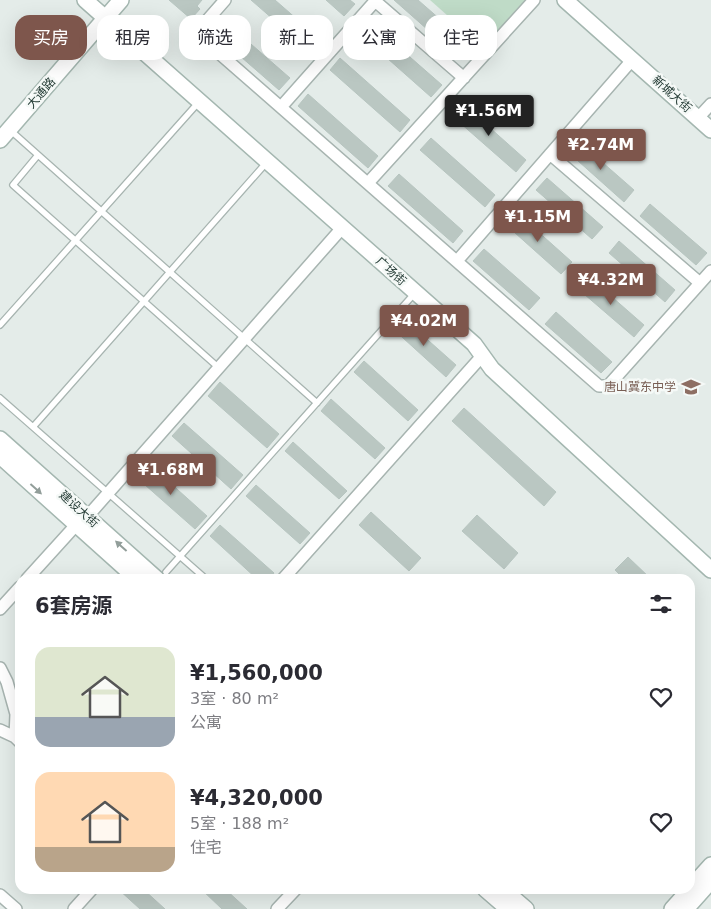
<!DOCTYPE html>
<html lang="zh">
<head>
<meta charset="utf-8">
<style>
  :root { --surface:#fff; --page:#f2f2f3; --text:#2b2b33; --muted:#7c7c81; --accent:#7e564c }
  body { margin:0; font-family:"DejaVu Sans","Noto Sans SC",sans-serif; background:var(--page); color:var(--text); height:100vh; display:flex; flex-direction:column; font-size:19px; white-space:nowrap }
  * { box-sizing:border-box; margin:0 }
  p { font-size:16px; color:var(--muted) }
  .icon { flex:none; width:28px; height:28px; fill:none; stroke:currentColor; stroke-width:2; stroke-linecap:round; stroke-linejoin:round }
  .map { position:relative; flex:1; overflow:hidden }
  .panel { position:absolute; left:15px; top:574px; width:680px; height:320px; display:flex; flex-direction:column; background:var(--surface); border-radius:15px; box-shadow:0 5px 20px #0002 }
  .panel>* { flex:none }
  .guide { position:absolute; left:15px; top:15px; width:681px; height:45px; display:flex; gap:10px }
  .price { position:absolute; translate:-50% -42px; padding:0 11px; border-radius:5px; background:var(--accent); color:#fff; font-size:16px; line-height:32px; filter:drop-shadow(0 1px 2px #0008) }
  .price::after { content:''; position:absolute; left:50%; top:30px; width:15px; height:11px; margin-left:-8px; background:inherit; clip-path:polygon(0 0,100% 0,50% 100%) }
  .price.selected { background:#222; color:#fff }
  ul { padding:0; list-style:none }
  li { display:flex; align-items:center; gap:15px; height:125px; padding:0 20px }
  li span { display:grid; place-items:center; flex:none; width:140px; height:100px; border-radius:15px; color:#555 }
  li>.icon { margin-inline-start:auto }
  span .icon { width:60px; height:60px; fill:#fffc; stroke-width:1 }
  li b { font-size:21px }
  h2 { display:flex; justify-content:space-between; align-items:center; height:60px; padding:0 20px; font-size:21px }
  .tag { padding:0 18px; border-radius:15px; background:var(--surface); box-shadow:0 5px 20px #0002; font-size:18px; line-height:45px }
  .tag.selected { background:var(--accent); color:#fff }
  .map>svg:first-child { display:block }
</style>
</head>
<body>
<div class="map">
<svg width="711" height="909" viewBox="0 0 711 909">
  <rect width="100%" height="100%" fill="#e4ece9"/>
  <path fill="#bfdbc7" d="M 430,0 L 527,0 L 484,48 Z"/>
  <path fill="#bac7c2" stroke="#b7c5c0" d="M 169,0 L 202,0 L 197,6 L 200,9 L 191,19 Z
    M 251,0 L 275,0 L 322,41 L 312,53 Z
    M 326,0 L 350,0 L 355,4 L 344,16 Z
    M 394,0 L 418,0 L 473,48 L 462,60 Z
    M 371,23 L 442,85 L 431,97 L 361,35 Z
    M 228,24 L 290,78 L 279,90 L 217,36 Z
    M 340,58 L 410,120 L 400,132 L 330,70 Z
    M 308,94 L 378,156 L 368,168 L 298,106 Z
    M 462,103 L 526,160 L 516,172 L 451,115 Z
    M 431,138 L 495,195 L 485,207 L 420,150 Z
    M 578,141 L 634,190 L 624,202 L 568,152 Z
    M 399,174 L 463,231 L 453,243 L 388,186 Z
    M 547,178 L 603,227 L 592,239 L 536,190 Z
    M 650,204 L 707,253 L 696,265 L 640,216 Z
    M 516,212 L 572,262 L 561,274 L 505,224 Z
    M 619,241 L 675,290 L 665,302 L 609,253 Z
    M 484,249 L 540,298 L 529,310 L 473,261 Z
    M 588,276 L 644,325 L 634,337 L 577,288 Z
    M 556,312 L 612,362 L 601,373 L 545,324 Z
    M 402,317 L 456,365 L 446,377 L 392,328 Z
    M 364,361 L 418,410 L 408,421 L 354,372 Z
    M 220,382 L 279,434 L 267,448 L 208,396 Z
    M 331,399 L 385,448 L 375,459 L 321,411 Z
    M 464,408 L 556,492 L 544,506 L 452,421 Z
    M 184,423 L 243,475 L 231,489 L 172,436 Z
    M 293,442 L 347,491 L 339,499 L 285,451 Z
    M 148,463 L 207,516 L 195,529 L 136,477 Z
    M 256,485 L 310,533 L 300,544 L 246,496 Z
    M 371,512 L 421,558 L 409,571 L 359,525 Z
    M 477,515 L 518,553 L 504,569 L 462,531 Z
    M 220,525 L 274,573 L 269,579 L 257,579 L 210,536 Z
    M 628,557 L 651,579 L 624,579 L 615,570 Z
    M 118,889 L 143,889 L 165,909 L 140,909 Z
    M 201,889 L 225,889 L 247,909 L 222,909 Z"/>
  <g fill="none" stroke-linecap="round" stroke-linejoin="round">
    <g stroke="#a7b4b0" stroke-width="8">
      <path id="lane" d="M 10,130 L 317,403
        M 38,155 L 13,185 L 219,368
        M 0,325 L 198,103
        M 0,398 L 206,579
        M 33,427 L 267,162
        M 166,572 L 414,294"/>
    </g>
    <g stroke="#a7b4b0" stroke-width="14">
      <path id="street" d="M 225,0 L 196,33 L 599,386 L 608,386 L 711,271
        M 374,0 L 464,78
        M 281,107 L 376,0
        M 698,118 L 711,104
        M 550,154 L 700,283
        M 368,183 L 534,0
        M 457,261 L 633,59
        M 87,517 L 342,228
        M 27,579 L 76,525
        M 283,579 L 482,356
        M 0,609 L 20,587
        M 0,668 L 7,682 L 16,714 L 15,737 L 20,742
        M 0,730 L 15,737
        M 0,895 L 16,909
        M 74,909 L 92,889
        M 277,909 L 296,889"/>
    </g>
    <g stroke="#a4b7b0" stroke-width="18">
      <path id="secondary" d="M 85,0 L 474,344 L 492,369 L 711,570
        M 565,0 L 711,130
        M 0,140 L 121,0
        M 0,439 L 157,579
        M 0,456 L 137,579
        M 692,886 L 711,865
        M 485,889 L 508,909
        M 503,889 L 526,909
        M 672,909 L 690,889
        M 686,909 L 711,881"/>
    </g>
    <use href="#lane" stroke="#fff" stroke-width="5.5"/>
    <use href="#street" stroke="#fff" stroke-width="11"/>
    <use href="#secondary" stroke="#fff" stroke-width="15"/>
  </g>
  <defs><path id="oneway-solid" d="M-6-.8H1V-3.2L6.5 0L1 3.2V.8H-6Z" transform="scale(1.25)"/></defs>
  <g fill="#929e9a">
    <use href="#oneway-solid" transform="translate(36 489) rotate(42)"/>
    <use href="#oneway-solid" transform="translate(121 546) rotate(-138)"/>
  </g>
  <defs>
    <g id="school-bare" transform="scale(1.5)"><path d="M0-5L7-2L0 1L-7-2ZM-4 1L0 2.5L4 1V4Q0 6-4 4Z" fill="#8d6e63" stroke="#f5f9f7" stroke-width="2.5" paint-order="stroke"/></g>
  </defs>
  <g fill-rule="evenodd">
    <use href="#school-bare" x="691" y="387"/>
  </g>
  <g text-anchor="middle" stroke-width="5" stroke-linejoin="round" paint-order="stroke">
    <g font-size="12" fill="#253c36" stroke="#f5f9f7">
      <text transform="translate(41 93) rotate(-49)" y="4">大通路</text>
      <text transform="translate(672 94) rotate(42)" y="4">新城大街</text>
      <text transform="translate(391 271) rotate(42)" y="4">广场街</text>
      <text transform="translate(79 509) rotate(42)" y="4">建设大街</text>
    </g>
    <g font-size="12" fill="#785e54" stroke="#f5f9f7" text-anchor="end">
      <text x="676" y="391">唐山冀东中学</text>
    </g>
  </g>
</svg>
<b class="price selected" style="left:489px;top:137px">¥1.56M</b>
<b class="price" style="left:601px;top:171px">¥2.74M</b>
<b class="price" style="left:538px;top:243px">¥1.15M</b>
<b class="price" style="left:611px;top:306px">¥4.32M</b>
<b class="price" style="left:424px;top:347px">¥4.02M</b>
<b class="price" style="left:171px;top:496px">¥1.68M</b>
<div class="guide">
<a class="tag selected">买房</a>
<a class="tag">租房</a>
<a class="tag">筛选</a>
<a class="tag">新上</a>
<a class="tag">公寓</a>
<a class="tag">住宅</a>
</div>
<section class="panel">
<h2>6套房源<svg class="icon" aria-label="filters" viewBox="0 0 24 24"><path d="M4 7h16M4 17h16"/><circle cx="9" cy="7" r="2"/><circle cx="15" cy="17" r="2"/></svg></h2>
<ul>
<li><span style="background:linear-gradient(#dfe7d0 70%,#9aa5b1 0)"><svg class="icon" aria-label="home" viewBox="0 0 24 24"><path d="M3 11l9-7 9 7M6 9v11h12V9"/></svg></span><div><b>¥1,560,000</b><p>3室 · 80 m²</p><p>公寓</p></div><svg class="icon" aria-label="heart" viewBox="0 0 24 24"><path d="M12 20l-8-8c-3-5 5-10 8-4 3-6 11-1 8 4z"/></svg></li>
<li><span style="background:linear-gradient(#ffd9b3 75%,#b9a48a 0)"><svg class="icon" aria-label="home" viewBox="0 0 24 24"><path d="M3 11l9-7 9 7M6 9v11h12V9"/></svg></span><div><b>¥4,320,000</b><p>5室 · 188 m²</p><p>住宅</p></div><svg class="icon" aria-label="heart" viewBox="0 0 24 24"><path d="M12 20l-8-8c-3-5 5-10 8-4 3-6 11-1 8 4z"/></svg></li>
</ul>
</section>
</div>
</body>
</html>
